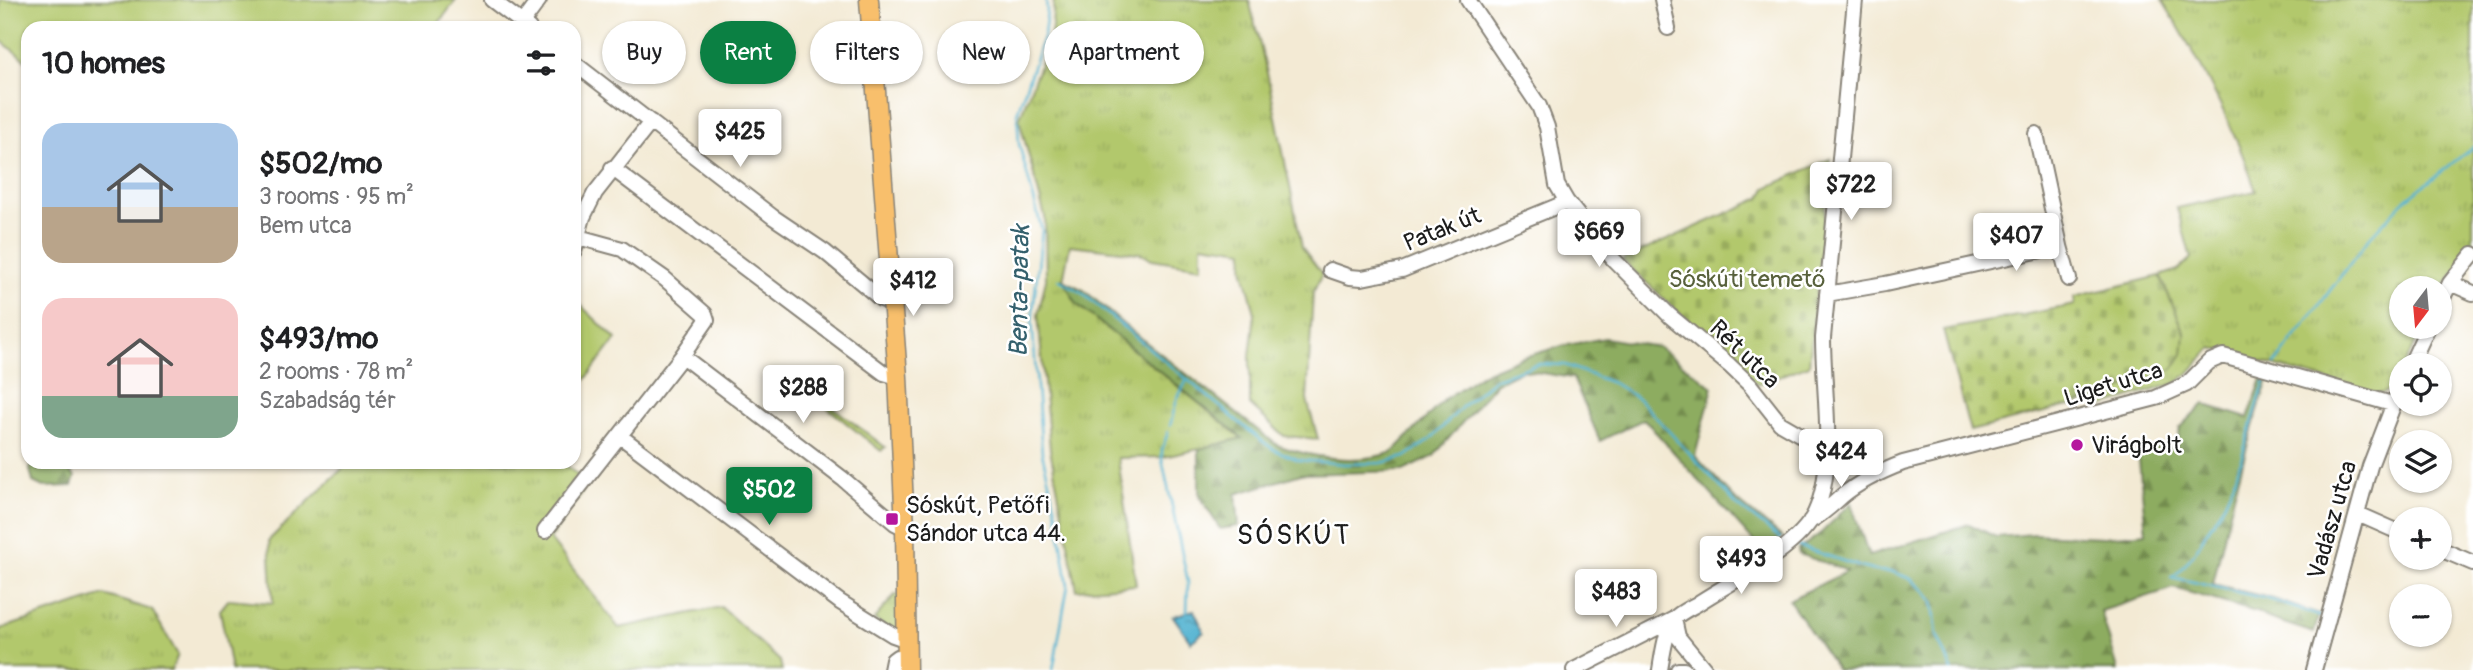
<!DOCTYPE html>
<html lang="en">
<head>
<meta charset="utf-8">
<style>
  :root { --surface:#fff; --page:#f2f2f2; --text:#202124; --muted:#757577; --accent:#0b8043 }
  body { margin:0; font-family:Pangolin,sans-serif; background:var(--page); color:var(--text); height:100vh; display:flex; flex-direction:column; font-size:26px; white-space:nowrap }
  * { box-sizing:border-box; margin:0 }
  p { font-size:23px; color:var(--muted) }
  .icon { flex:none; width:38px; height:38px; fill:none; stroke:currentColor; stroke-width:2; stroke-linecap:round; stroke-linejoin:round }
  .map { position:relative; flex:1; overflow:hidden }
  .sheet { position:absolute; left:21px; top:21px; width:560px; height:448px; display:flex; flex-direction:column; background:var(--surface); border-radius:21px; box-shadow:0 2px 5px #0004 }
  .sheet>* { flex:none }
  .guide { position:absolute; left:602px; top:21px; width:665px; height:63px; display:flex; gap:14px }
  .needle { width:46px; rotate:196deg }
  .controls { position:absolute; left:2389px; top:276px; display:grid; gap:14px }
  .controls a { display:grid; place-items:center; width:63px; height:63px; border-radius:50%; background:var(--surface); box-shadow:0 2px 5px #0004; font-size:35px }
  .price { position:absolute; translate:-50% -60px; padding:0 16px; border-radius:7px; background:#fff; color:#222; font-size:23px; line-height:46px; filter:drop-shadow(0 2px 4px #0008) }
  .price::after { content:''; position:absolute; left:50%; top:42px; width:21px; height:16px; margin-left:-10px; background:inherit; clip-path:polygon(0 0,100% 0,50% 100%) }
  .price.active { background:var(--accent); color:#fff }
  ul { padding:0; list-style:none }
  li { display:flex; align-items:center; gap:21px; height:175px; padding:0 21px }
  li span { display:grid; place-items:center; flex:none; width:196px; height:140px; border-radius:21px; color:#555 }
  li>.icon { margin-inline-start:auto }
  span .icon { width:84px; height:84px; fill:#fffc; stroke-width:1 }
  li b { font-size:30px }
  h2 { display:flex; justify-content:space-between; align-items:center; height:84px; padding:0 21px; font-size:30px }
  .chip { padding:0 24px; border-radius:32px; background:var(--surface); box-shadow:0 2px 5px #0004; font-size:24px; line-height:63px }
  .chip.active { background:var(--accent); color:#fff }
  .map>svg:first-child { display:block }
</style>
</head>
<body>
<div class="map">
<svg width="2473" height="670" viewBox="0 0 2473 670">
  <defs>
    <pattern id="grass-tufts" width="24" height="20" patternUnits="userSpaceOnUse" patternTransform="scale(1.75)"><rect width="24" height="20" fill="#b2c86c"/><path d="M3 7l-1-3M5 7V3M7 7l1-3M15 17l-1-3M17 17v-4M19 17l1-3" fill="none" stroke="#98ab5d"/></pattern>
    <pattern id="forest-firs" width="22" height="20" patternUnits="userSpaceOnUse" patternTransform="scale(1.75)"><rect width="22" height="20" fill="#8dac60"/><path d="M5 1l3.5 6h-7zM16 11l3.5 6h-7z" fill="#728b4e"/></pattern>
    <pattern id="cemetery-stones" width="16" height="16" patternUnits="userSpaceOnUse" patternTransform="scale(1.75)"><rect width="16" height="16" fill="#b2c86c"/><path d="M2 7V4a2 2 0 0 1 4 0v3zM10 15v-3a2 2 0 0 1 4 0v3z" fill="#98ab5d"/></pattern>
    <pattern id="water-ripples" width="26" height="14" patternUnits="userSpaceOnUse" patternTransform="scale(1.75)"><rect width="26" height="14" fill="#52b3d1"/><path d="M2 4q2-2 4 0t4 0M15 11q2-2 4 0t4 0" fill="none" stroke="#4391a9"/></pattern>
  </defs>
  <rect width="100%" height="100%" fill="#fff"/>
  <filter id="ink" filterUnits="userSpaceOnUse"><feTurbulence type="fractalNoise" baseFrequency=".0143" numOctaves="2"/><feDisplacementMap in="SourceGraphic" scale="14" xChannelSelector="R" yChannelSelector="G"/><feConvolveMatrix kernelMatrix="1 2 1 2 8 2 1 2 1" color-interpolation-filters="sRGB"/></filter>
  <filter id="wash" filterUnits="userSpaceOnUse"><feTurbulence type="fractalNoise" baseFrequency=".00686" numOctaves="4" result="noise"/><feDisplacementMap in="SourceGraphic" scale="28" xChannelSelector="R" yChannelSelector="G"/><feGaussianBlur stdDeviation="1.57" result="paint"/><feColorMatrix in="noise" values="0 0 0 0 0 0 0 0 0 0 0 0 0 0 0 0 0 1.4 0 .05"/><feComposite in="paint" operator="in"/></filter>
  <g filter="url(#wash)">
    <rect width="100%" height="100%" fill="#f3ead4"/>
    <path fill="url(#grass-tufts)" stroke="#677244" stroke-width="2" d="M 1054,0 L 1249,0 L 1268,77 L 1302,247 L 1322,274 L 1313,293 L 1307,400 L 1318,439 L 1284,436 L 1250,405 L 1250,356 L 1255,313 L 1243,268 L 1244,250 L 1202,244 L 1202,267 L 1152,259 L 1139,253 L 1070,245 L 1063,280 L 1077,304 L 1243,439 L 1164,457 L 1118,458 L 1136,585 L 1077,590 L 1050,449 L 1038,315 L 1046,279 L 1045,217 L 1019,119 L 1051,37 Z
      M 2162,0 L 2473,0 L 2473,248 L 2440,292 L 2440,289 L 2401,289 L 2401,327 L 2423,327 L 2404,366 L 2401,366 C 2401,382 2392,393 2376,394 L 2212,348 L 2188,374 L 2174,384 L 2095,408 L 2092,400 L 2173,369 L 2185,333 L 2160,276 L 2178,270 L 2191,258 L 2177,208 L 2256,191 C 2233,124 2200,60 2162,0 Z
      M 796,379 L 885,447 L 881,451 L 797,383 Z
      M 349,462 L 562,462 L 588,484 L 550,539 L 619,628 L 721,607 L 780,661 L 782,670 L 231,670 L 220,610 L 229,599 L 273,603 L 269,540 Z
      M 896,594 L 902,597 L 901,629 L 895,633 L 874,619 Z
      M 104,595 L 152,610 L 178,655 L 171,670 L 0,670 L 0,629 Z"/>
    <path fill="url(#forest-firs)" stroke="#54643e" stroke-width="2" d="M 1063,280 L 1084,290 L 1124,325 L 1277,445 C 1313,458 1356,465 1393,452 L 1446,398 L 1482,374 L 1520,358 L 1562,346 L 1605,338 L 1658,347 L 1713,387 L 1695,456 L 1735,499 L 1782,537 L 1762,551 L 1644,419 L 1600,441 L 1573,378 L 1522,370 L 1496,383 L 1433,457 L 1403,471 L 1301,474 L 1236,494 L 1239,526 L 1220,529 L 1199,495 L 1199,449 L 1242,438 L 1077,304 Z
      M 2262,379 L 2268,380 C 2245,446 2229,515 2213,584 L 2273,599 L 2319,615 L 2314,633 L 2265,617 L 2259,613 L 2174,588 L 2101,611 L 2118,670 L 1837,670 L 1789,600 L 1848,571 L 1799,554 L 1798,550 L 1822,532 L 1851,503 L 1869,556 L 1969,524 L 1996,537 L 2034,534 L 2104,537 L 2146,533 L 2138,450 L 2177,447 L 2180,428 L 2205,403 L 2209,406 L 2248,418 Z
      M 32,462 C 49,462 64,461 75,477 L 72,486 L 43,487 L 33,482 L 30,470 Z"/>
    <path fill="url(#cemetery-stones)" stroke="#677244" stroke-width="2" d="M 1830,159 L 1809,365 L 1757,384 L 1622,260 L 1761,198 L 1766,188 Z
      M 2160,276 L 2185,333 L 2183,354 L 2173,369 L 2092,400 L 1970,431 L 1943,330 L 2075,305 L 2074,297 Z"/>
    <path fill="#b2c86c" stroke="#677244" stroke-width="2" d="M 0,0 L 456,0 L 435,28 L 28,28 L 28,62 L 0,40 Z
      M 574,299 L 616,339 L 574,395 Z"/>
    <path fill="url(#water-ripples)" stroke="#376876" stroke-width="2" d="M 1194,610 L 1204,632 L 1191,642 L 1173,616 Z"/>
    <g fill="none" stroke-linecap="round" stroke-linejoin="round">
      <path stroke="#52b3d1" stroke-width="2.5" d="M 1046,0 L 1047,10 L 1044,35 L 1017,113 L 1019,144 L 1042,230 L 1032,320 L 1042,453 L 1057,514 L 1068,585 L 1053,670
        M 1058,279 L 1081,292 L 1257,437 L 1273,449 L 1299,460 L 1345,464 L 1381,463 L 1405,457 L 1430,440 L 1466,403 L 1496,378 L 1538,364 L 1565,365 L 1615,384 L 1639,399 L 1737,505 L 1781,539
        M 2275,364 L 2370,237 L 2403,202 L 2473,147
        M 1170,426 L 1177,399 L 1187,380
        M 1168,432 L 1162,450 L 1162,459 L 1188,582 L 1187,612
        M 1798,546 L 1861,567 L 1876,571 L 1893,572 L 1911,579 L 1925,591 L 1933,602 L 1937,635 L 1952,670
        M 2172,577 L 2181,570 L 2194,553 L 2225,502 L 2235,479 L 2265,381
        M 2172,577 L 2272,600 L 2322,617"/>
    </g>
  </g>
  <g filter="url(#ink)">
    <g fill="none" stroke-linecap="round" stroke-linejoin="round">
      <g stroke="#888378" stroke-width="18">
        <path id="minor" d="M 492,0 L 529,28
          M 1468,0 L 1539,106 L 1547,127 L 1557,185 L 1567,202 L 1614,260 L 1670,316 L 1729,365 L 1750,385 L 1780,423 L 1813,442 L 1827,444
          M 1662,0 L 1668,28
          M 522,23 L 539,0
          M 574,63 L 773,217 L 825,252 L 881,299 L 893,303
          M 612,168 L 884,373 L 898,377
          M 2060,246 L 2069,279
          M 574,251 L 583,217 L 595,193 L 651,122
          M 1330,270 L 1350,277 L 1362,278 L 1402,270 L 1567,202
          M 2450,283 L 2473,293
          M 1827,294 L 1885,284 L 2060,246 L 2036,134
          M 2440,304 L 2450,283 L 2473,254
          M 682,356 L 843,479 L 895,523 L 905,528
          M 2410,366 L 2428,327
          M 620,436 L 840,602 L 893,635 L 907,640
          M 2358,514 L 2401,533
          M 1810,521 C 1823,514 1831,506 1842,496 C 1859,482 1882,471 1903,463 L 2156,398 L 2187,384 L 2209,362 L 2223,356 L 2392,404
          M 545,531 L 682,356 L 707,320 L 705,314 L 665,279 L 622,249 L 578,237
          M 2440,549 L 2473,563
          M 891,670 L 893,660 L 897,657 L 907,656
          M 1574,670 L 1674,619 L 1678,637 L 1705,670
          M 1660,670 C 1662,658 1666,628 1674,619 C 1679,613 1690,608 1697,604 C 1730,582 1798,549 1815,513 C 1837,466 1823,391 1823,338 L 1855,0
          M 1678,670 L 1684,670
          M 2314,670 L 2370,466 L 2401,385"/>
      </g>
      <g stroke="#888378" stroke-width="21">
        <path id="major" d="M 869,0 L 898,377 L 905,528 L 907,670"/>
      </g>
      <use href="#minor" stroke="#fff" stroke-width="14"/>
      <use href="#major" stroke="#f8bf6c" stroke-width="18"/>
    </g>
  </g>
  <g fill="#b5179e" stroke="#fff" stroke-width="2.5">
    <circle cx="2077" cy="445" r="7"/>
    <rect x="885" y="512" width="14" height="14" rx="3.5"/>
  </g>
  <g text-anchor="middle" stroke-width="5" stroke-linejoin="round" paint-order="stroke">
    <g font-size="24" fill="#1c1c1c" stroke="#fff">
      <text transform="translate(1442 229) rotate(-22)" y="8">Patak út</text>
      <text transform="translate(1745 354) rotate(44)" y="8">Rét utca</text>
      <text transform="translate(2113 384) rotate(-17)" y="8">Liget utca</text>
      <text transform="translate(2332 520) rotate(-74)" y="8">Vadász utca</text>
    </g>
    <g font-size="24" fill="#58613c" stroke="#fff">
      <text x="1747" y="287">Sóskúti temető</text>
    </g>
    <g font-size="24" fill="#1c1c1c" stroke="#fff" text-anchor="start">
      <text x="2091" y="453">Virágbolt</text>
      <text x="906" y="513">Sóskút, Petőfi<tspan x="906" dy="28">Sándor utca 44.</tspan></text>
    </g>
    <g font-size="26" font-style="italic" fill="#34606d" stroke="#fff">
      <text transform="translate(1019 291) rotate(-89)" y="9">Benta-patak</text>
    </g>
    <g font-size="28" letter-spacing="2" fill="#1c1c1c" stroke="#fff">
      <text x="1294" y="544">SÓSKÚT</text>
    </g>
  </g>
</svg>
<div class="controls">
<a><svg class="needle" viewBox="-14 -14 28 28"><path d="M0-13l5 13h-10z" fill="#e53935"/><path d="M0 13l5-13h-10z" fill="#757577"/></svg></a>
<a><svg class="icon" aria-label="locate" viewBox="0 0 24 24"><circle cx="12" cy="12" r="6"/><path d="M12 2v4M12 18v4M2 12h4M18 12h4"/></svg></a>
<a><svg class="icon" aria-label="layers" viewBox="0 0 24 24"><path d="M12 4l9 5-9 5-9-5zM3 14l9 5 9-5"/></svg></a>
<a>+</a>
<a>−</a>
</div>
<b class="price" style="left:740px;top:169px">$425</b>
<b class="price" style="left:1851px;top:222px">$722</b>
<b class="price" style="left:1599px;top:269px">$669</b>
<b class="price" style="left:2016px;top:273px">$407</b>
<b class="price" style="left:913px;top:318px">$412</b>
<b class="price" style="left:803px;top:425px">$288</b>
<b class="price" style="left:1841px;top:489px">$424</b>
<b class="price active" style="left:769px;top:527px">$502</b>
<b class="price" style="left:1741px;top:596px">$493</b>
<b class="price" style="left:1616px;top:629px">$483</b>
<div class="guide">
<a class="chip">Buy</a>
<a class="chip active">Rent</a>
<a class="chip">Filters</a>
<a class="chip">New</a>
<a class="chip">Apartment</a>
</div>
<section class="sheet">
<h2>10 homes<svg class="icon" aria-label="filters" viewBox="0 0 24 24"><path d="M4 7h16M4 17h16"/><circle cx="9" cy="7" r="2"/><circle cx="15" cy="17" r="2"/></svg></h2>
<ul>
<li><span style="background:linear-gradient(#a9c7e8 60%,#b9a48a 0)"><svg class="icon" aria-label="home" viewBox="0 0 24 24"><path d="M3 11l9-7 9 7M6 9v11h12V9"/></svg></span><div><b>$502/mo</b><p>3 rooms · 95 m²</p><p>Bem utca</p></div></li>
<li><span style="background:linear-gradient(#f6c9c9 70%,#7fa58c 0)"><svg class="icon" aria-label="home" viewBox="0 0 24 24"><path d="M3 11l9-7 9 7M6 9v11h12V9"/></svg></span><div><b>$493/mo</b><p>2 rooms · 78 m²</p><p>Szabadság tér</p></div></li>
</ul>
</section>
</div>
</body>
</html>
